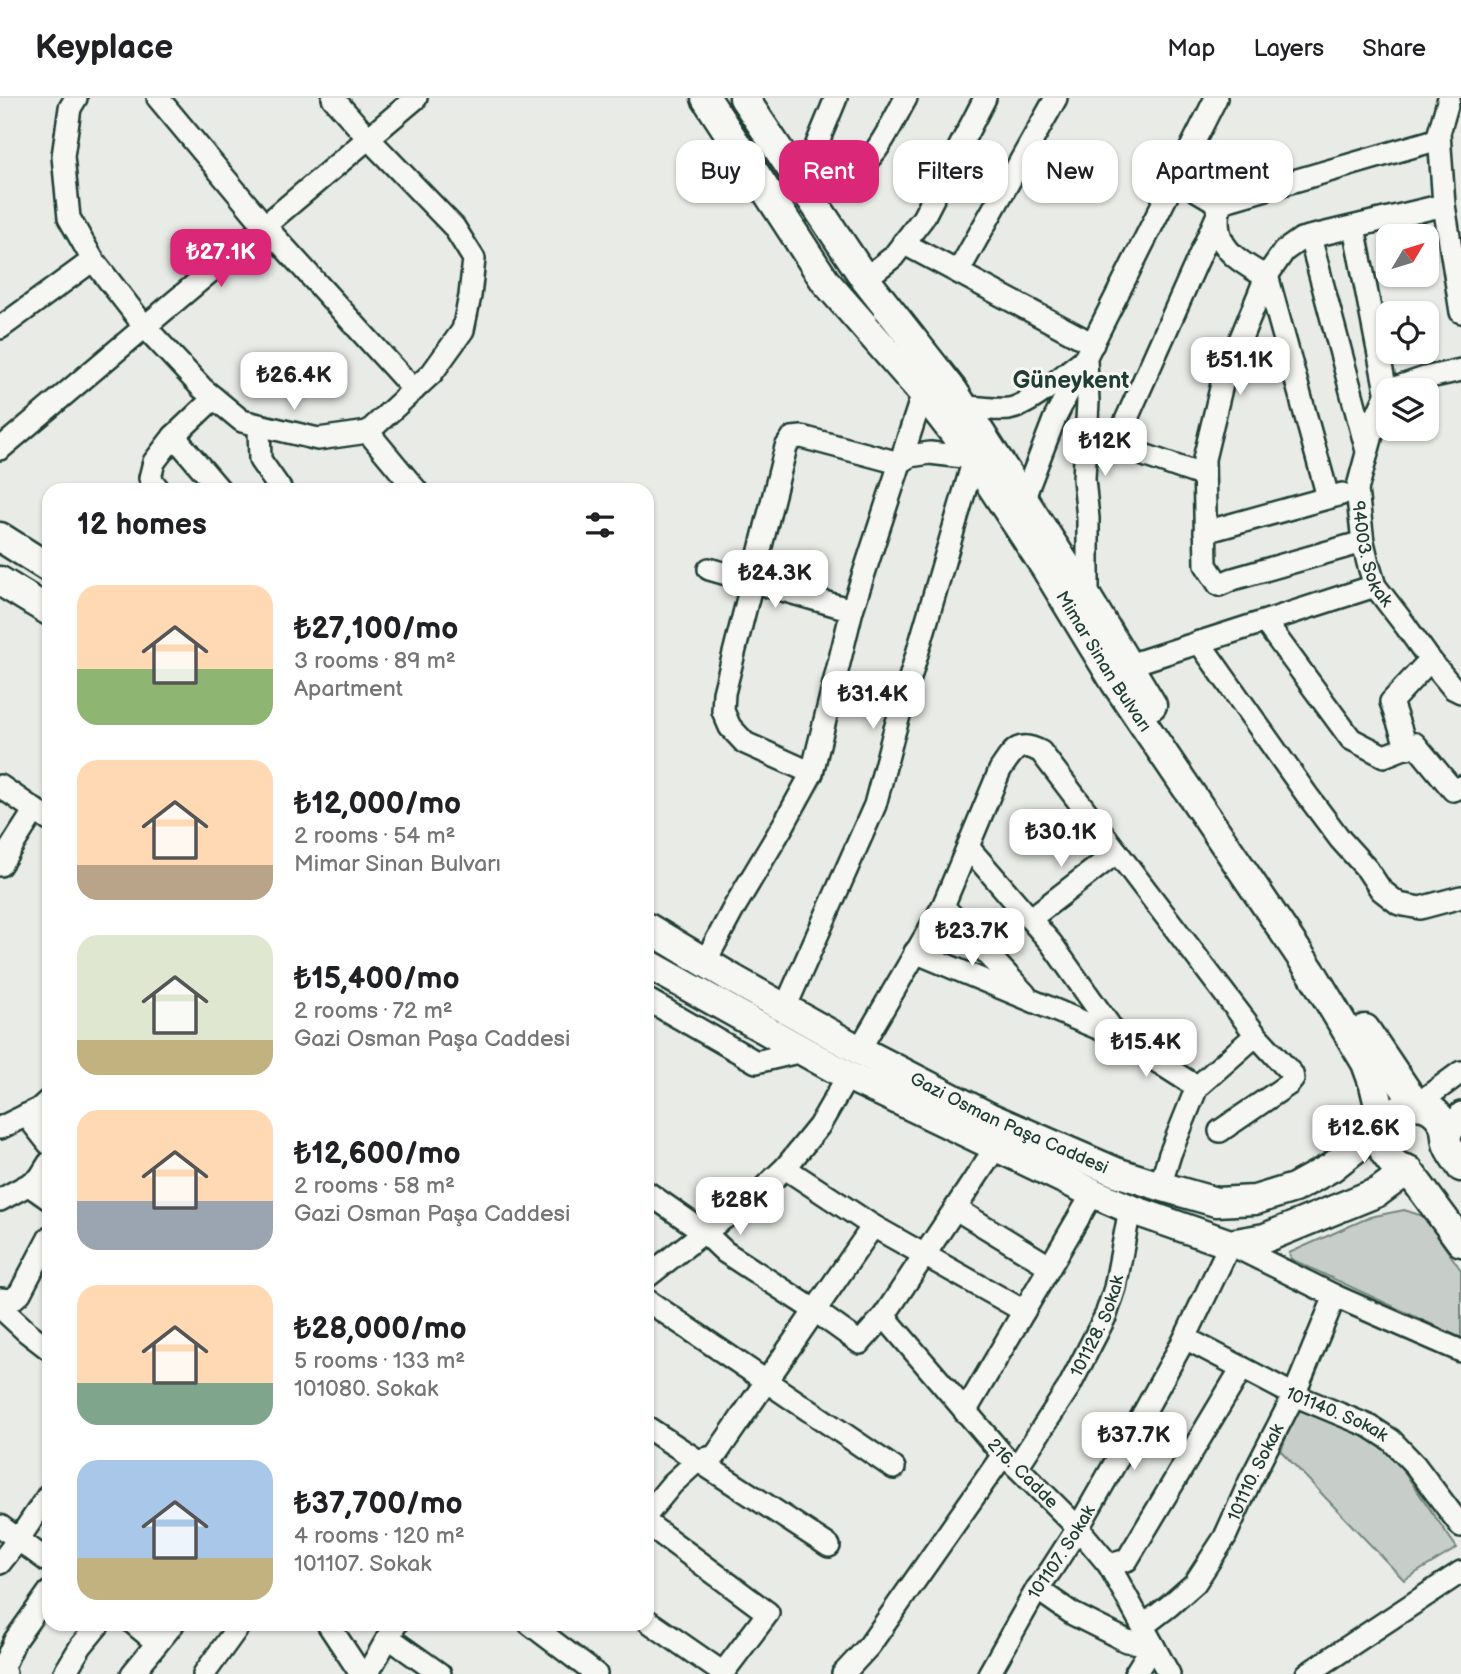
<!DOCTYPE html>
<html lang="en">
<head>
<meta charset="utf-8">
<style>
  :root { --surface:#fff; --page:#f6f6f6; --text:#202124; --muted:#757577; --line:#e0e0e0; --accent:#db2777 }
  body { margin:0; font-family:"Balsamiq Sans",sans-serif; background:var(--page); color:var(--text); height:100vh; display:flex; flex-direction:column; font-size:26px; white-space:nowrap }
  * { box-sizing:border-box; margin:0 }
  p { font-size:23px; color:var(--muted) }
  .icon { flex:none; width:38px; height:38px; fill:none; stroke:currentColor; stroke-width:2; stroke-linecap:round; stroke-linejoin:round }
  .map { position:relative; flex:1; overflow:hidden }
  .panel { position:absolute; left:42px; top:385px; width:612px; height:1148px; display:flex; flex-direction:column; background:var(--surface); border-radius:21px; box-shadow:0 2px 5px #0004 }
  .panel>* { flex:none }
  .guide { position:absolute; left:676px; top:42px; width:665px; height:63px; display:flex; gap:14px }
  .needle { width:46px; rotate:52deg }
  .buttons { position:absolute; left:1376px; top:126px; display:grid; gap:14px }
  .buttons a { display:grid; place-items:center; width:63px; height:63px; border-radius:14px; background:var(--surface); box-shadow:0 2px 5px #0004; font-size:35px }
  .price { position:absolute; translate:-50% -60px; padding:0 16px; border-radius:14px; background:#fff; color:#222; font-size:23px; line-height:46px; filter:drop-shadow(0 2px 4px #0008) }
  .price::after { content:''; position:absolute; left:50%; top:42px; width:21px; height:16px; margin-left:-10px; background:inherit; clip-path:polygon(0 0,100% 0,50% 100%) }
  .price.selected { background:var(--accent); color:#fff }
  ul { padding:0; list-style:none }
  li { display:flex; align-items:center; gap:21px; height:175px; padding:0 35px }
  li span { display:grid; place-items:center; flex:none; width:196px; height:140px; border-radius:21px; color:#555 }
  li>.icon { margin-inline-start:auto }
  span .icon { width:84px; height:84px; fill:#fffc; stroke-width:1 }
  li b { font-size:30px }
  h2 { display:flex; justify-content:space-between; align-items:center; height:84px; padding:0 35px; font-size:30px }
  .chip { padding:0 24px; border-radius:21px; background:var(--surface); box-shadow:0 2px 5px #0004; font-size:24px; line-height:63px }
  .chip.selected { background:var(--accent); color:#fff }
  header { display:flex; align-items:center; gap:42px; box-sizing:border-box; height:98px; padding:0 35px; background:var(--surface); border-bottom:2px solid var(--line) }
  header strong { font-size:33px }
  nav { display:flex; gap:38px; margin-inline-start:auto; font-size:24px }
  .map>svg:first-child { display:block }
</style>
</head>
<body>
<header>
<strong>Keyplace</strong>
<nav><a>Map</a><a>Layers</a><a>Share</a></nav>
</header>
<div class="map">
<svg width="1461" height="1576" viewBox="0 0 1461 1576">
  <rect width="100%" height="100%" fill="#e9ebe7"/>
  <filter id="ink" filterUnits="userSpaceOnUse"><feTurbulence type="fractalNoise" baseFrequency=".0143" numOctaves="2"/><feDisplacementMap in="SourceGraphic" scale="14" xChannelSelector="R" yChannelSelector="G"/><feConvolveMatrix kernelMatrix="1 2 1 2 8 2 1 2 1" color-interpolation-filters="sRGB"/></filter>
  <g filter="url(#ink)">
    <path fill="#c7cec9" stroke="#73867e" stroke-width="2" d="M 1404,1112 L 1423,1118 L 1461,1172 L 1461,1240 L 1291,1161 L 1289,1155 L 1370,1119 Z
      M 1298,1307 L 1384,1345 L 1457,1450 L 1404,1482 L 1281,1353 Z"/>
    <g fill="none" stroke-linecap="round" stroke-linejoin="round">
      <g stroke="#1f3d34" stroke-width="26">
        <g id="minor">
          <path d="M 76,0 L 70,10 L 63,58 L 69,120 L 93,162 L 145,229 L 202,290 L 242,323 L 318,341 L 368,334 L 432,275 L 463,232 L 470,198 L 474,161 L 454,129 L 368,40 L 333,0"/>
          <path d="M 158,0 L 264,127 L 414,292"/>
          <path d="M 1449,0 L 1439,35 L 1444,107 L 1461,214"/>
          <path d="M 1176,80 L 1218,105 C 1219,114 1217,124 1219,133 C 1223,156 1248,168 1266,179"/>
          <path d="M 801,85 L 836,0"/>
          <path d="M 807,93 C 819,89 831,86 843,80 C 875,67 890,28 906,0"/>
          <path d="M 1218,105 L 1439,41"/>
          <path d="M 1354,129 L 1386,293"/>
          <path d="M 1310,139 L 1367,353"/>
          <path d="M 903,145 L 1093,246"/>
          <path d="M 958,174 L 1056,0"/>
          <path d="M 1267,177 L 1328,399"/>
          <path d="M 865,181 L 893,159 L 923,120 L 985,0"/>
          <path d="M 0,230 L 93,162"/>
          <path d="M 1086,262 L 1088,303 L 1084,381 L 1088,420 L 1088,501"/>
          <path d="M 1389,292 L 1425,280 L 1461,272"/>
          <path id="s1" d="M 1388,293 L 1378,315 L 1357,392 L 1363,444 L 1368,465 L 1375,488 L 1405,527 L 1430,562 L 1453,590 L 1461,594"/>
          <path d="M 954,312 C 972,306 990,313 1009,311 C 1031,307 1063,277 1082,263"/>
          <path d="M 259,328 L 260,362 L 281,392"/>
          <path d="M 368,334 L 416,392"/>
          <path d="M 174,338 L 220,392"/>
          <path d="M 0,351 L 416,0"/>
          <path d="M 1204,378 L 1115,347 L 1219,114"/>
          <path d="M 159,392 L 150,380 L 154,364 L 174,338 L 214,300"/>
          <path d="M 1020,410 L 1054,322 L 1216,0"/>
          <path d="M 1205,434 L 1342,396"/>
          <path d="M 1363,444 L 1233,481 L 1219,487 L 1206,467 L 1204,361 L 1222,286 L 1266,179 L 1284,153 L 1301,141 L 1444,107"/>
          <path d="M 709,471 L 852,512"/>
          <path d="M 1265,524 L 1351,641 L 1384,658 L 1415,646 L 1453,692 L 1461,689"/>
          <path d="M 1199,544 L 1307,697 L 1340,741 L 1367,771 L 1381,792 L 1399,806 L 1420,810 L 1461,799"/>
          <path d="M 1129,567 L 1375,488"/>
          <path d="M 1407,650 L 1391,604 L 1430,562"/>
          <path d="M 812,675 L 745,645 L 730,629 L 723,613 L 724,595 L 786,349 L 792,340 L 802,339 L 899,365 L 910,358 L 930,355 L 980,361"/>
          <path d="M 0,688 L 49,722"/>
          <path d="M 968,749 L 1051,845 L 1117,938"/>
          <path d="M 0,767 L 35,712"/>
          <path d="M 943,808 L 1025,896"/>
          <path d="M 1030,821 L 1117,754"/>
          <path d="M 915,854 L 1117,938 L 1197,989"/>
          <path d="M 705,864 L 735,808 L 784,726 L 812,675 L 852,512 L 923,295"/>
          <path d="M 648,902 L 756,964 L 802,953"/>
          <path d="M 785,910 L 875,707 L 893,638 L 974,361"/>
          <path d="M 859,952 L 943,808 L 1000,672 C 1013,653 1018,641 1041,654 L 1256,937 L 1197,989 L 1170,1056 L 1160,1088"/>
          <path d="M 1416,1007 L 1461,974"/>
          <path d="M 26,1017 L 49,1046"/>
          <path d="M 0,1030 L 39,1011 L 49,1002"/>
          <path d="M 1220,1033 L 1289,986 L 1293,981 L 1292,976 L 1256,937"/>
          <path d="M 1447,1045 L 1461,1015"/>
          <path d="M 785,1070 L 873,1128 L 1024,1213"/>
          <path d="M 29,1087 L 49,1101"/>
          <path d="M 648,1095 L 704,1134 L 725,1154 L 814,1212 L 860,1245 L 884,1218 L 996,1049"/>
          <path d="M 0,1102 L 39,1081 L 49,1065"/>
          <path d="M 956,1111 L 1049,1168"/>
          <path d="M 648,1178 L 704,1134 L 751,1102 L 785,1070 L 819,1028 L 848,978"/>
          <path d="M 0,1201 L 12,1202 L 20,1195 L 49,1140"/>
          <path d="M 648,1203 L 894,1370"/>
          <path d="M 0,1209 L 27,1234 L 49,1251"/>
          <path id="s2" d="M 884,1218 L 1003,1357 L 1017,1369 L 1078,1430 L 1109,1467 L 1169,1576"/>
          <path id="s3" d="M 1185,1240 L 1294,1297 L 1371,1329 L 1391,1342 L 1415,1367 L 1461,1428"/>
          <path d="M 965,1314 L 1093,1095"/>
          <path d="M 648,1330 L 829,1448"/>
          <path id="s4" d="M 1017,1369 L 1069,1289 L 1106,1217 L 1115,1190 L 1130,1111"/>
          <path d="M 648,1415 L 672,1386 L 697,1363 L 715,1358 L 873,1128"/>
          <path d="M 648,1426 L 768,1515 L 722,1576"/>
          <path d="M 0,1428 L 49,1464"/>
          <path d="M 0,1465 L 18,1442 L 49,1396"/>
          <path d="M 1109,1467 L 1127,1462 L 1242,1270"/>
          <path d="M 1037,1491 L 1073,1516 L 1127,1543 L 1153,1547 L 1135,1576"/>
          <path d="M 648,1523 L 723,1575"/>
          <path d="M 134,1526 L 157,1545"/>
          <path d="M 328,1526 L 361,1576"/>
          <path d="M 530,1526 L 596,1576"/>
          <path id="s5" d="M 1143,1528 L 1169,1508 L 1195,1485 L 1225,1439 L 1250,1383 L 1294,1297 L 1335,1198"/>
          <path d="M 388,1539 L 440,1576"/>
          <path d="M 5,1576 L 3,1569 L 15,1542 L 49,1494"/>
          <path d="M 64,1576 L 81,1548 L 99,1526"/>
          <path d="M 132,1576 L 173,1526"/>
          <path d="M 204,1576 L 240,1526"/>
          <path d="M 367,1576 L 396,1526"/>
          <path d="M 843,1576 L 869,1548 L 1003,1357"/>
          <path id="s6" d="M 989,1576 L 1037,1491 L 1051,1472 L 1078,1430 L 1141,1320 L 1185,1240 L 1230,1146 L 1335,1198 L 1461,1253"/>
          <path d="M 1307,1576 L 1461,1474"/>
        </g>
      </g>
      <g stroke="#1f3d34" stroke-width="33">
        <g id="major">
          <path id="s7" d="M 706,0 L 825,183 L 923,295 L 974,361 L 1045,469 L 1115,584 L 1314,878 L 1366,965 L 1374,987 L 1384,1028 L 1381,1037 L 1382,1046 L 1385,1055 L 1391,1063 L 1399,1069 L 1408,1072 L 1461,1144"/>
          <path d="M 744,0 L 865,181 L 954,294 L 1088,501 L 1152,607"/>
          <path d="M 0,439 L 49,470"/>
          <path d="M 0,483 L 49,513"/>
          <path id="s8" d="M 648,830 L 733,881 L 859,952 L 989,1019 L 1116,1074 L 1160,1088 L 1216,1104 L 1255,1102 L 1294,1090 L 1332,1069 L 1384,1028 C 1397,1005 1427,998 1442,1023 C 1447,1031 1445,1037 1447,1045 C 1449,1053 1457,1062 1461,1069"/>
          <path d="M 648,866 L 848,978 L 1093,1095 L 1130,1111 L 1230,1146 L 1265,1140 L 1378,1094 L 1408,1072"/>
          <path d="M 1365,931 L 1416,1007"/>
        </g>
      </g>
      <use href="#minor" stroke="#f6f6f2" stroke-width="21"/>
      <use href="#major" stroke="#f6f6f2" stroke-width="28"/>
    </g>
  </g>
  <g text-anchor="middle" stroke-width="6" stroke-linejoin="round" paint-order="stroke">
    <g font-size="18" fill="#1f3d34" stroke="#f6f6f2">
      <text dy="6" stroke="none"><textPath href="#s1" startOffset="170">94003. Sokak</textPath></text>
      <text dy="6" stroke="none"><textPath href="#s7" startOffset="691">Mimar Sinan Bulvarı</textPath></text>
      <text dy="6" stroke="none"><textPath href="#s8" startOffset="411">Gazi Osman Paşa Caddesi</textPath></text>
      <text dy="6" stroke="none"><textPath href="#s4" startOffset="163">101128. Sokak</textPath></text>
      <text dy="6" stroke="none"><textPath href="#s3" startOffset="170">101140. Sokak</textPath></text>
      <text dy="6" stroke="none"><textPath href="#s2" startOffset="210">216. Cadde</textPath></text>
      <text dy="6" stroke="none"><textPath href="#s5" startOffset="194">101110. Sokak</textPath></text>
      <text dy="6" stroke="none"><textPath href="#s6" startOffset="142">101107. Sokak</textPath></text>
    </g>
    <g font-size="24" font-weight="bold" fill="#1f3d34" stroke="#f6f6f2">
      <text x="1071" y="290">Güneykent</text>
    </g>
  </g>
</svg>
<div class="buttons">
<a><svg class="needle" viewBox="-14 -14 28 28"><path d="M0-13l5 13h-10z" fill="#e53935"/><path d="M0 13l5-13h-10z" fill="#757577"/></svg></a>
<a><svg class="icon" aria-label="locate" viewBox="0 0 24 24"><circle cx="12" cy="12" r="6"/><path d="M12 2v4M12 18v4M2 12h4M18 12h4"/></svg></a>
<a><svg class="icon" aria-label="layers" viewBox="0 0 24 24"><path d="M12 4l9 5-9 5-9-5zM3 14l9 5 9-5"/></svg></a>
</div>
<b class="price selected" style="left:221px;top:191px">₺27.1K</b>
<b class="price" style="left:1240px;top:299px">₺51.1K</b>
<b class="price" style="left:294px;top:314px">₺26.4K</b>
<b class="price" style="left:1105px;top:380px">₺12K</b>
<b class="price" style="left:775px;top:512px">₺24.3K</b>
<b class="price" style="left:873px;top:633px">₺31.4K</b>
<b class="price" style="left:1061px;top:771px">₺30.1K</b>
<b class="price" style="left:972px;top:870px">₺23.7K</b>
<b class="price" style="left:1146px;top:981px">₺15.4K</b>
<b class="price" style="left:1364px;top:1067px">₺12.6K</b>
<b class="price" style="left:740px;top:1139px">₺28K</b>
<b class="price" style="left:1134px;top:1374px">₺37.7K</b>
<div class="guide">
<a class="chip">Buy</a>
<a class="chip selected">Rent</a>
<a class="chip">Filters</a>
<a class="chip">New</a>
<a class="chip">Apartment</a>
</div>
<section class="panel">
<h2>12 homes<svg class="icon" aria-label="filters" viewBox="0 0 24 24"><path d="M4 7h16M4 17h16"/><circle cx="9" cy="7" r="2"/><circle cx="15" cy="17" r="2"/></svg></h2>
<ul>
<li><span style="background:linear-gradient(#ffd9b3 60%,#8fb573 0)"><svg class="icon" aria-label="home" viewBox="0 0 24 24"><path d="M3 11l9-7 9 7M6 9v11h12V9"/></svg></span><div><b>₺27,100/mo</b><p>3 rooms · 89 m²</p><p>Apartment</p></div></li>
<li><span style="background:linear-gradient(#ffd9b3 75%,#b9a48a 0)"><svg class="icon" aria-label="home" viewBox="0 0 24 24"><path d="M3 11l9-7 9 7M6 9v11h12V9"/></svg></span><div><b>₺12,000/mo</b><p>2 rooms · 54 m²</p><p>Mimar Sinan Bulvarı</p></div></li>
<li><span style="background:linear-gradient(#dfe7d0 75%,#c2b280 0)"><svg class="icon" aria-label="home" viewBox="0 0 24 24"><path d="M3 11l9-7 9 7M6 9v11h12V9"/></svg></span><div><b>₺15,400/mo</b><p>2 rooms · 72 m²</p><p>Gazi Osman Paşa Caddesi</p></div></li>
<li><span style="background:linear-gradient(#ffd9b3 65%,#9aa5b1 0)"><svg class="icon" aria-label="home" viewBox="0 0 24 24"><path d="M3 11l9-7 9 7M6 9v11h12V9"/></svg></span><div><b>₺12,600/mo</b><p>2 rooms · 58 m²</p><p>Gazi Osman Paşa Caddesi</p></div></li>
<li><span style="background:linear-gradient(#ffd9b3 70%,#7fa58c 0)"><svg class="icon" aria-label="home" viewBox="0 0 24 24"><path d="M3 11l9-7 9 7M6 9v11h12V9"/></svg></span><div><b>₺28,000/mo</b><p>5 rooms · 133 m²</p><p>101080. Sokak</p></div></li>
<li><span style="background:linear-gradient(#a9c7e8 70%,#c2b280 0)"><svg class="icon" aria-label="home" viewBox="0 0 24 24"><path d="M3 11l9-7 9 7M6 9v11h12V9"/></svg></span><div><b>₺37,700/mo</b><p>4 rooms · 120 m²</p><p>101107. Sokak</p></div></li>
</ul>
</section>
</div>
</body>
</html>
